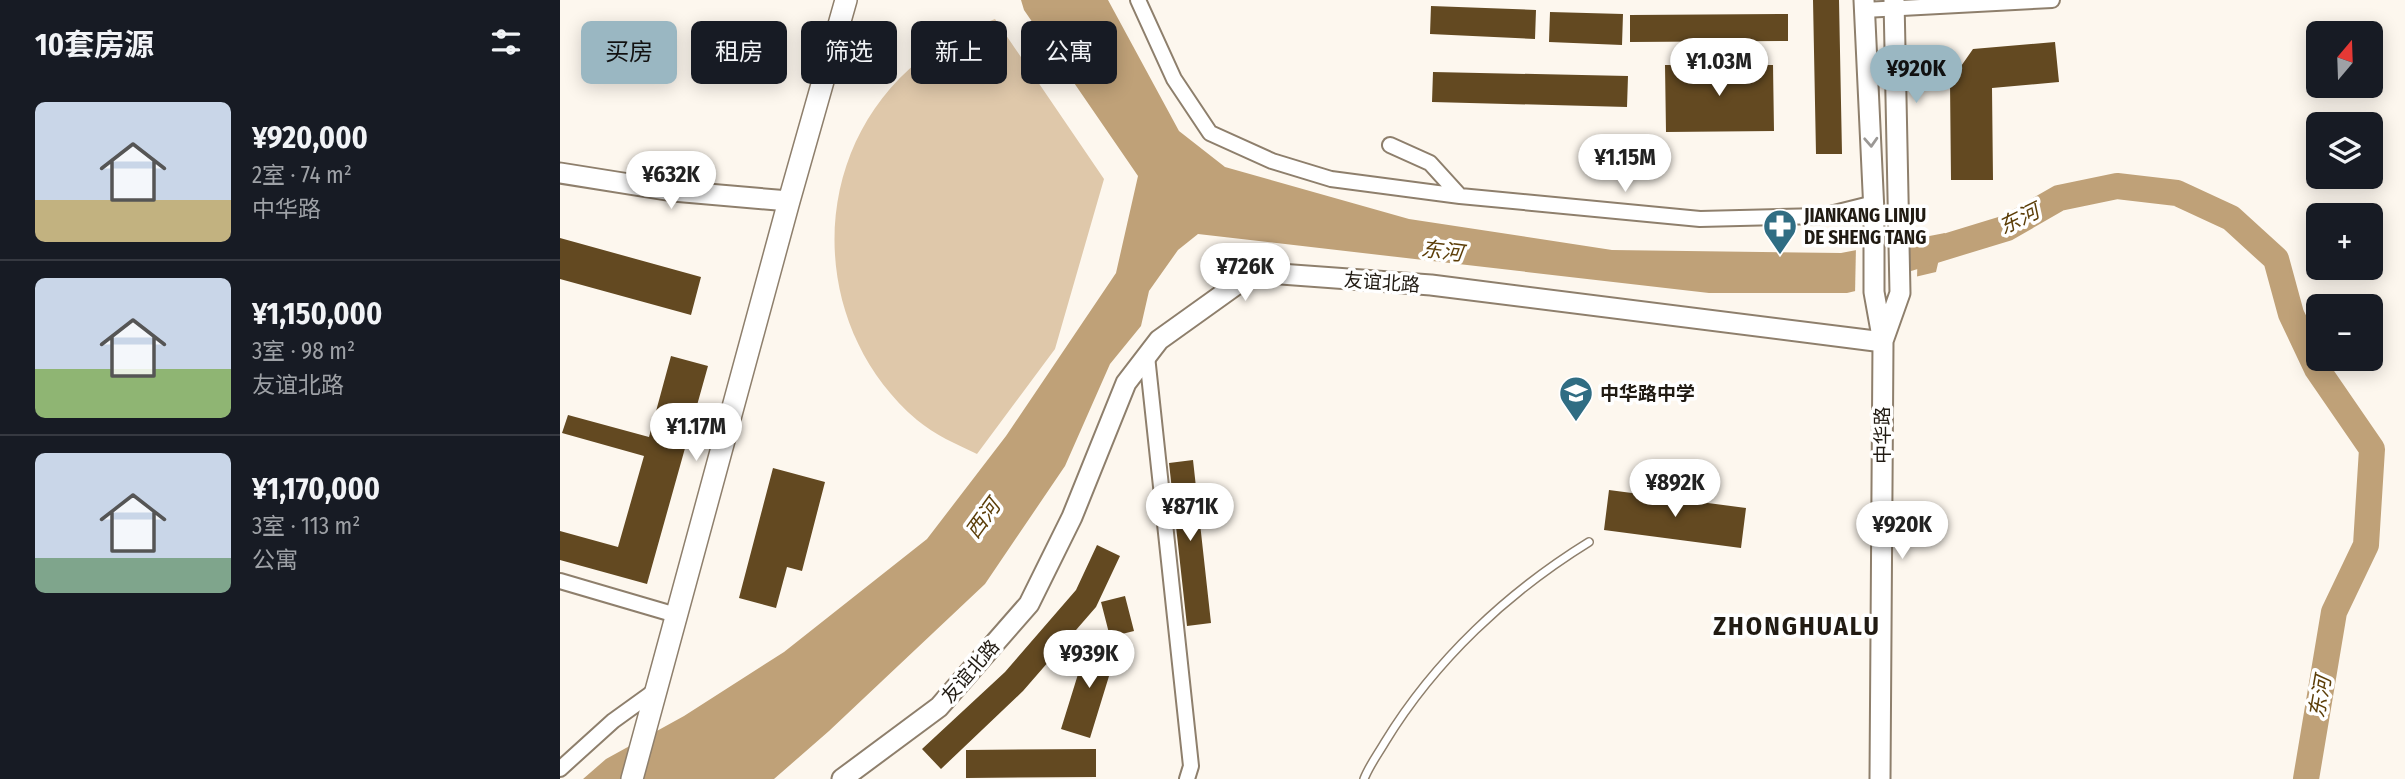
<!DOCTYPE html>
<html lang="zh">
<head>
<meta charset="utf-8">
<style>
  :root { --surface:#171b24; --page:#242831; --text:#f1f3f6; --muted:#9ea1a6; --line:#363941; --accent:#9ab7c2 }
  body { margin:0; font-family:"Fira Sans Condensed","Noto Sans SC",sans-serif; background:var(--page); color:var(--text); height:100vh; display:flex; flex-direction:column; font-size:26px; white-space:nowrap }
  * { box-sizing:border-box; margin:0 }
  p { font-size:23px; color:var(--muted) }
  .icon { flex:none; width:38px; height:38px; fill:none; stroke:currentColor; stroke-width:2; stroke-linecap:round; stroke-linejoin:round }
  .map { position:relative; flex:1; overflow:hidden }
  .drawer { display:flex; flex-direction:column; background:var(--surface); width:560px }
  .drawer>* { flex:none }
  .guide { position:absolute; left:21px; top:21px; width:665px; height:63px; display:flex; gap:14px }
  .needle { width:46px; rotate:19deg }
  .buttons { position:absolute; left:1746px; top:21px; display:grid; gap:14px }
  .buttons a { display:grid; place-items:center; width:77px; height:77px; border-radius:10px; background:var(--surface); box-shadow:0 4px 18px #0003; font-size:35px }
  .price { position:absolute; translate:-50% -60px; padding:0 16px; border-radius:24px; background:#fff; color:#222; font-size:23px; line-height:46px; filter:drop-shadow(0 2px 4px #0008) }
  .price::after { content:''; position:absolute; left:50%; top:42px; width:21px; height:16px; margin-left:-10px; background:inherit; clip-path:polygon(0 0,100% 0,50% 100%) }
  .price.active { background:var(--accent); color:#111 }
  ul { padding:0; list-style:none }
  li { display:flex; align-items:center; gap:21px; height:175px; padding:0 35px }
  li+li { border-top:2px solid var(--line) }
  li span { display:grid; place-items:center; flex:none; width:196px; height:140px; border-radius:10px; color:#555 }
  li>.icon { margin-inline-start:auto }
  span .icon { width:84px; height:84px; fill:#fffc; stroke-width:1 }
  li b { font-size:30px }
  h2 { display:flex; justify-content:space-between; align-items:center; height:84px; padding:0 35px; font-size:30px }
  .chip { padding:0 24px; border-radius:10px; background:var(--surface); box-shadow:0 4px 18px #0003; font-size:24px; line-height:63px }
  .chip.active { background:var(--accent); color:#111 }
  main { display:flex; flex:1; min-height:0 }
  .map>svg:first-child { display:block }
</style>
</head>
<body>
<main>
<section class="drawer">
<h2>10套房源<svg class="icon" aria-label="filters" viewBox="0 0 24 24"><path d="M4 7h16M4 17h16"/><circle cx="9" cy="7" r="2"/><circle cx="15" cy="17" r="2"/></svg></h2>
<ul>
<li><span style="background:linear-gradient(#c9d6e8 70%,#c2b280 0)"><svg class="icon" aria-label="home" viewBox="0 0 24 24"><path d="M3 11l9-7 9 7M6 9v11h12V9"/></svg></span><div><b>¥920,000</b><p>2室 · 74 m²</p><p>中华路</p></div></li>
<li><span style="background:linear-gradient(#c9d6e8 65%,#8fb573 0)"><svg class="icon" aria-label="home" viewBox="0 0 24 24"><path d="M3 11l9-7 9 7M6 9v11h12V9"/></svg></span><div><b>¥1,150,000</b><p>3室 · 98 m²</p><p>友谊北路</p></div></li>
<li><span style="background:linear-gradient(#c9d6e8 75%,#7fa58c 0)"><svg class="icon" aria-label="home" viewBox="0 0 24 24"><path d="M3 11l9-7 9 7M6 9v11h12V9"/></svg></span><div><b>¥1,170,000</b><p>3室 · 113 m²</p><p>公寓</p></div></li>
</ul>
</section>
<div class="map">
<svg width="1845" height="779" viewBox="0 0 1845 779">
  <rect width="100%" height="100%" fill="#fdf7ee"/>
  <path fill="#dfc8aa" d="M 435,19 L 544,179 L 495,349 L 417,454 C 396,444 375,435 357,420 C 247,326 246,151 360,60 C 383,42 408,29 435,19 Z"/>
  <path fill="#bfa178" d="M 461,0 L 548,0 L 619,131 L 665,167 L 849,219 L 1052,250 L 1281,253 L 1385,233 L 1376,272 L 1287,293 L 1149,293 L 638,234 L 618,250 L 589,291 L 581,326 L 550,364 L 505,466 L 425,584 L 269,731 L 214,779 L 23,779 L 46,759 L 124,716 L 224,652 L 367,539 L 446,436 L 556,273 L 578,176 L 464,10 Z"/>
  <path fill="#fdf7ee" d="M 1358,235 L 1357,280 L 1295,295 L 1296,246 Z"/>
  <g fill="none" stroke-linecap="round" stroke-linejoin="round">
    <path stroke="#bfa178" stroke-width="26" d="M 1349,258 L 1447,228 L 1499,198 L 1557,186 L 1617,193 L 1671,218 L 1716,259 L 1731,314 L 1757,369 L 1812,449 L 1806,545 L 1774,612 L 1746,779"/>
  </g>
  <path fill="#634921" d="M 1253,0 L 1279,0 L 1282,154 L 1256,154 Z
    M 871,6 L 976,10 L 975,39 L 870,34 Z
    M 990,12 L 1063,14 L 1062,45 L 989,42 Z
    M 1228,14 L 1228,41 L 1070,42 L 1070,15 Z
    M 1495,42 L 1499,82 L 1432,88 L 1433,180 L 1391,180 L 1390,82 L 1413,49 Z
    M 1105,65 L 1213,65 L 1214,131 L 1106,132 Z
    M 873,72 L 1068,76 L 1067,107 L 872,102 Z
    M 0,238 L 141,277 L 131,315 L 0,279 Z
    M 111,356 L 148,366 L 87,584 L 0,560 L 0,531 L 58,547 L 84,456 L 2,433 L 8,415 L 89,437 Z
    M 633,460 L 651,623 L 627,626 L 609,463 Z
    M 213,468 L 265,482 L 242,571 L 227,567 L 216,608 L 179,598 Z
    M 1049,490 L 1186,508 L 1181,548 L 1044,530 Z
    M 537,545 L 560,556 L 536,607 L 463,691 L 381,769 L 362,749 L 445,672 L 516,590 Z
    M 565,596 L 574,631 L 550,637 L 541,602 Z
    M 528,642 L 557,650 L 530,738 L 501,729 Z
    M 536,749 L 536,777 L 406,778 L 406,750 Z"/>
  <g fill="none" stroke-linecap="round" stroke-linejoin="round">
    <g stroke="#8e7f6c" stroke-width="10">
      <path id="service" d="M 804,779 C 809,766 818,754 825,742 C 875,660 948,592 1029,542"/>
    </g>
    <g stroke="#8e7f6c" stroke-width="18">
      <path id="minor" d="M 578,0 L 614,79 L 650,133 L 712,161 L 771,179 L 900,196
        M 1304,10 L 1492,0
        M 830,145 L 870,163 L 900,196 L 1140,219 L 1262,216 L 1314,203
        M 587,356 L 631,766 L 627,779
        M 0,581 L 116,615
        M 0,769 L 53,721 L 96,690"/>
    </g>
    <g stroke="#8e7f6c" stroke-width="23">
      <path id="tertiary" d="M 1304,0 L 1314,212 L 1314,292 L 1323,342 L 1320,779
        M 0,173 L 113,191 L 229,201
        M 1323,341 L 1340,293 L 1334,0
        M 282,779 L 379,707 L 469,604 L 512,517 L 566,383 L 599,340 L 694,272 L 871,285 L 1323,342"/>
    </g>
    <g stroke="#8e7f6c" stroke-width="24">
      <path id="secondary" d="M 72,779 L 229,201 L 286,0"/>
    </g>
    <use href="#service" stroke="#fff" stroke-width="7"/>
    <use href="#minor" stroke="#fff" stroke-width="14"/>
    <use href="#tertiary" stroke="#fff" stroke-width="19"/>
    <use href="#secondary" stroke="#fff" stroke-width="21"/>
  </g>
  <defs><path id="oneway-chevron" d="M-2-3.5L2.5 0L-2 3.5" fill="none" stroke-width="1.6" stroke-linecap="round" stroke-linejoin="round" transform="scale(1.75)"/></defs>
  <use stroke="#9b9895" href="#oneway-chevron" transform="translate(1311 142) rotate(87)"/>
  <defs>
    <g id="pharmacy-pin" transform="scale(1.75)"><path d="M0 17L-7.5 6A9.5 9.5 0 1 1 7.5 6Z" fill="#306d83" stroke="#fff"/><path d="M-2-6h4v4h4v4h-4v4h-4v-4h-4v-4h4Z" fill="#fff"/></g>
    <g id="school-pin" transform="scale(1.75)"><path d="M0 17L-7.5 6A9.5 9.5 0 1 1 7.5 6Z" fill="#306d83" stroke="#fff"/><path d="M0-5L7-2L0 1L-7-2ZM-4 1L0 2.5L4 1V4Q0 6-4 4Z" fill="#fff"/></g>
  </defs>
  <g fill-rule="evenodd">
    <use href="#pharmacy-pin" x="1220" y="226"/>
    <use href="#school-pin" x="1016" y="393"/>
  </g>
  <g text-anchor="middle" stroke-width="7" stroke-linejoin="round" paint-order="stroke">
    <g font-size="19" font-weight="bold" fill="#211b13" stroke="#fff" text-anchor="start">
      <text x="1244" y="222">JIANKANG LINJU<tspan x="1244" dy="22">DE SHENG TANG</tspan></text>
      <text x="1040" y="400">中华路中学</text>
    </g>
    <g font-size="19" fill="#211b13" stroke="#fff">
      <text transform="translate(822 282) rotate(4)" y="7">友谊北路</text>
      <text transform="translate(1322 435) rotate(-90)" y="7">中华路</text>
      <text transform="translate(410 671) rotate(-49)" y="7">友谊北路</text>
    </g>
    <g font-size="21" font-style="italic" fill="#5c3e09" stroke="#fff">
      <text transform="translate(1459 219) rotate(-26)" y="7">东河</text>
      <text transform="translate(882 251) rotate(7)" y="7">东河</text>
      <text transform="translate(423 519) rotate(-54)" y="7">西河</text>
      <text transform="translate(1760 697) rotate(-80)" y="7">东河</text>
    </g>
    <g font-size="26" font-weight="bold" letter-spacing="2" fill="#211b13" stroke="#fff">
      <text x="1237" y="635">ZHONGHUALU</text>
    </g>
  </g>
</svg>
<div class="buttons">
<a><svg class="needle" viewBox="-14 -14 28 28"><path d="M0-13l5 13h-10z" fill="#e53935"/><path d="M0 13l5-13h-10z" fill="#9ea1a6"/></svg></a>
<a><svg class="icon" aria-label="layers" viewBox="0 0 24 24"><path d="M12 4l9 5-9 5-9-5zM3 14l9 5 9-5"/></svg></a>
<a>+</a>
<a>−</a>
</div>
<b class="price" style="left:1159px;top:98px">¥1.03M</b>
<b class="price active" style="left:1356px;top:105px">¥920K</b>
<b class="price" style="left:1065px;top:194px">¥1.15M</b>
<b class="price" style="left:111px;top:211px">¥632K</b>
<b class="price" style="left:685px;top:303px">¥726K</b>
<b class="price" style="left:136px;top:463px">¥1.17M</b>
<b class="price" style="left:1115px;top:519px">¥892K</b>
<b class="price" style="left:630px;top:543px">¥871K</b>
<b class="price" style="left:1342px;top:561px">¥920K</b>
<b class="price" style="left:529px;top:690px">¥939K</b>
<div class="guide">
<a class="chip active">买房</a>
<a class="chip">租房</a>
<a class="chip">筛选</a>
<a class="chip">新上</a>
<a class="chip">公寓</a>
</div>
</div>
</main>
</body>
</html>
